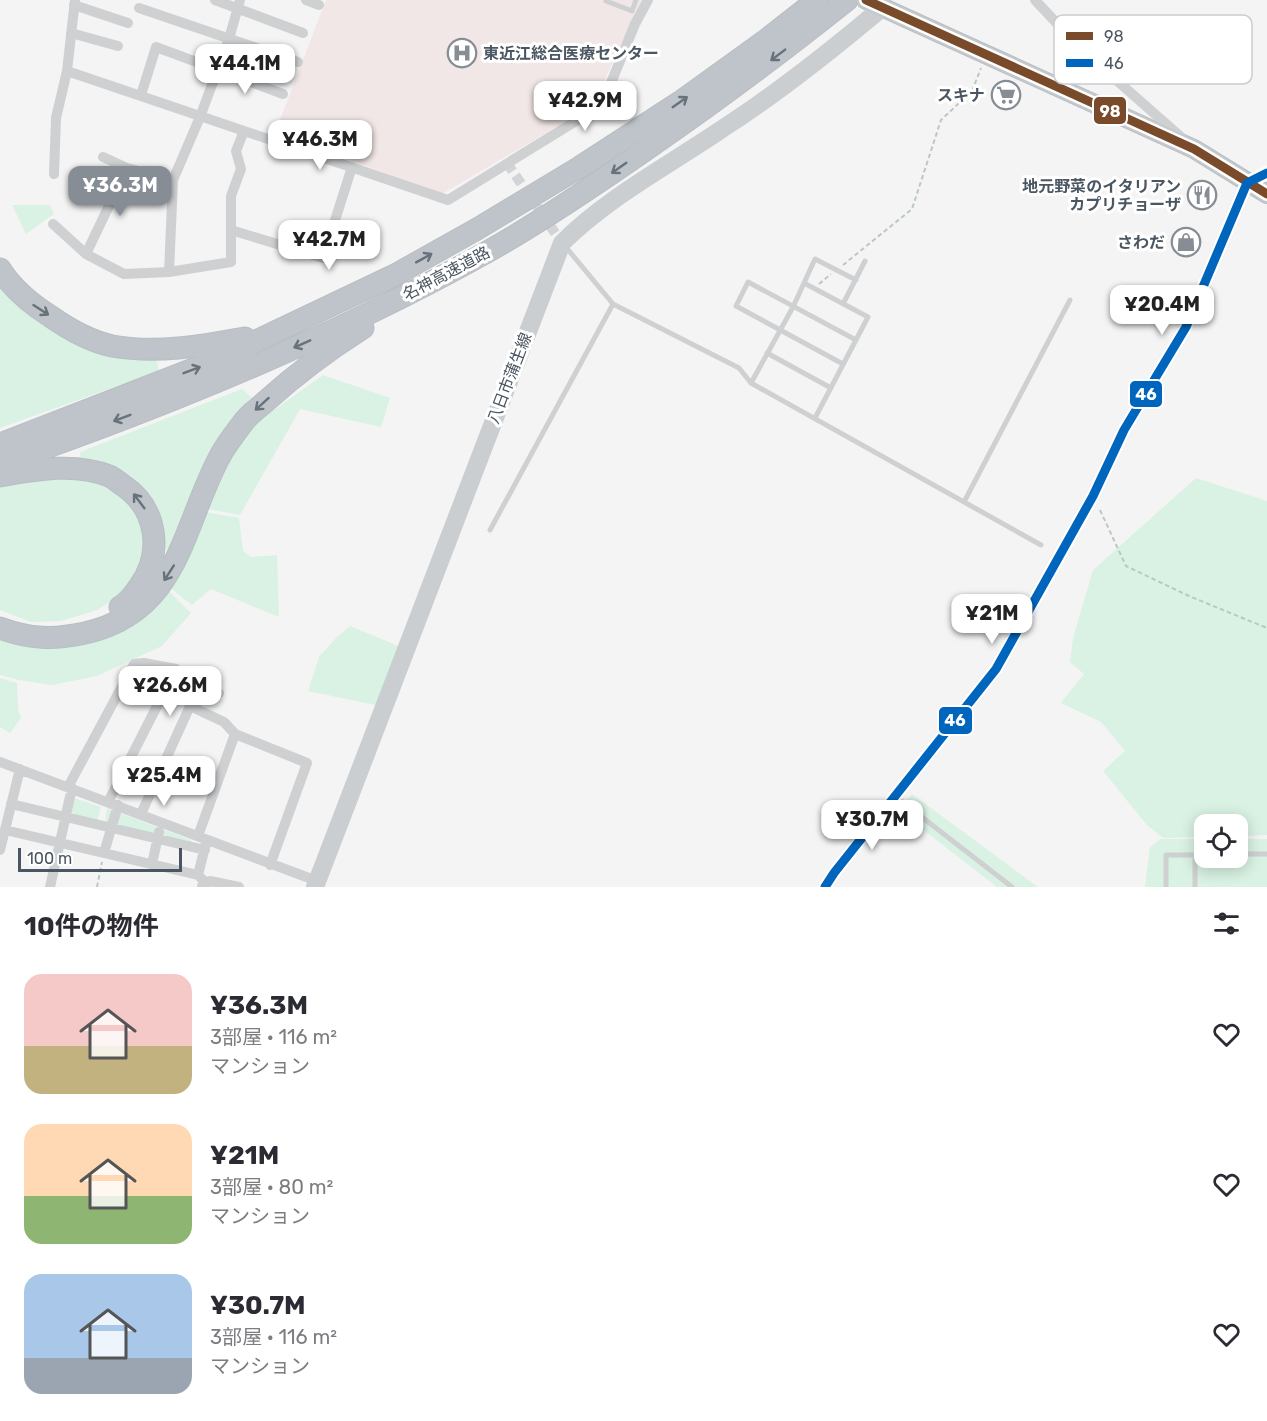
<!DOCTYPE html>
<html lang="ja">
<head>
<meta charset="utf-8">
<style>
  :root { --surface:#fff; --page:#f2f2f3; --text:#2b2b33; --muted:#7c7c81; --accent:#868d94 }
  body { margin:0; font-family:Rubik,"Noto Sans JP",sans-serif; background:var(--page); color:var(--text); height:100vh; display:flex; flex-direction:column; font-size:22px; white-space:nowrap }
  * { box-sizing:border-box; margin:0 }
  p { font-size:20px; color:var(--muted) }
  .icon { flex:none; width:33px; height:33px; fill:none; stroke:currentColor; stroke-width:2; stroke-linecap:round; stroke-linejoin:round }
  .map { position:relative; height:887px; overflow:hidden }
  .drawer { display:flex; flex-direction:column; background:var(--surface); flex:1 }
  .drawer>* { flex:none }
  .tools { position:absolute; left:1194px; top:814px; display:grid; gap:12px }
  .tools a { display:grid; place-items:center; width:54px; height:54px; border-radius:12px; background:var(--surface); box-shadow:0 3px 15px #0003; font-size:30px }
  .scale { position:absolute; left:18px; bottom:15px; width:164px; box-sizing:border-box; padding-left:6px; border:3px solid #4a5661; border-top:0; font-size:16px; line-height:21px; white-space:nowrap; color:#4a5661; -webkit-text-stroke:4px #fff; paint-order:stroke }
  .price { position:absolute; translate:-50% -51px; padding:0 14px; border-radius:12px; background:#fff; color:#222; font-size:20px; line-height:39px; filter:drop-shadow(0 2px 3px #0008) }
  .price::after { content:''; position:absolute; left:50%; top:36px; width:18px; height:14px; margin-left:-9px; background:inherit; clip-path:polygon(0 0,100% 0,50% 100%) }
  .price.on { background:var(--accent); color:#fff }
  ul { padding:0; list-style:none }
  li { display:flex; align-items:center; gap:18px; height:150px; padding:0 24px }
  li span { display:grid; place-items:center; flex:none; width:168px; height:120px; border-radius:18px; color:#555 }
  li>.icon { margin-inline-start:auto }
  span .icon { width:72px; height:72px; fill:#fffc; stroke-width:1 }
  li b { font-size:26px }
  h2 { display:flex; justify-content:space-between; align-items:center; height:72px; padding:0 24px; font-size:26px }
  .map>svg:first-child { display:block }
</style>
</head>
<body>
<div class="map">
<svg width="1267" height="887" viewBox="0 0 1267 887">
  <rect width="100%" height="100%" fill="#f4f4f4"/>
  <path fill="#f1e7e6" d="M 326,0 L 643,0 L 592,106 L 442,194 L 275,133 Z"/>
  <path fill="#d9f2e3" d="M 12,205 L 50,205 L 54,214 L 26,234 Z
    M 0,286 L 5,293 L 156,357 L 159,371 L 0,428 Z
    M 323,375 L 390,398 L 381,427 L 300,409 L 240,515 L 208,509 L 228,460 L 250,427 Z
    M 242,389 L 251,397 L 224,434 L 174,550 L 164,549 L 164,528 L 154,506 L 81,461 L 80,452 Z
    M 80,478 L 112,489 L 133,507 L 146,536 L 144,561 L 129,590 L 97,610 L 61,621 L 31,622 L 0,610 L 0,487 L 22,480 Z
    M 1196,478 L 1267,501 L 1267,835 L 1238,836 L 1238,825 L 1204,825 L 1204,837 L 1163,838 L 1147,825 L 1103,771 L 1125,751 L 1101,722 L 1061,703 L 1084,674 L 1070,662 L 1073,638 L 1093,570 Z
    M 205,512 L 239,518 L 243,551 L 251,557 L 277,555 L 279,617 L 211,589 L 192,605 L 169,587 Z
    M 167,589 L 191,613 L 162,646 L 97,676 L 52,685 L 19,680 L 0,675 L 0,632 L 52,644 Z
    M 350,626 L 401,647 L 380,706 L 308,691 L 319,657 L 336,638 Z
    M 0,678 L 17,683 L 18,710 L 21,718 L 10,733 L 0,727 Z
    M 912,794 L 1038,887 L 997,887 L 899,811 Z
    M 65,795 L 101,807 L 97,821 L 61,811 Z
    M 107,808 L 191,840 L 192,844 L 105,823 Z
    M 1160,839 L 1204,839 L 1204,858 L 1238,858 L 1238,839 L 1267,839 L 1267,887 L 1145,887 L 1150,847 Z"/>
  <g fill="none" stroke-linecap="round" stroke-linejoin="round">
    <path stroke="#d2d4d7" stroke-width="10" stroke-dasharray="10 5" stroke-linecap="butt" d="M 507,163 L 562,243"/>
    <g stroke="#b9bec3" stroke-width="20">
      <path id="trunk" d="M 866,0 L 1194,149 L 1267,194"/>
    </g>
    <g stroke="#b9bec3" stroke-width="23">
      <path id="motorway" d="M 0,269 C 12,288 31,304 50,316 C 67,328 90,341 112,346 C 156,354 201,346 245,338
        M 0,444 L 214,361 L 395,275 L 477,229 L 580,167 L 680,102 L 766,40 L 817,0
        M 0,464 C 167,406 333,338 487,252 C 544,220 598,183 651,146 C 718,100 783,51 847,0
        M 0,476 C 35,470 74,462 109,476 C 114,478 119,483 124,486 C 158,510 163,554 139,587 C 133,595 129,602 120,607
        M 0,628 C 30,639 53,640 85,633 C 179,612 182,528 219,458 C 225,446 234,435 242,424 C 248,415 257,409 265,402 C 296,374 328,350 363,328"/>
    </g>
    <path stroke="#bcc7c4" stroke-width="2" stroke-dasharray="4.5 3" stroke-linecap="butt" d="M 843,265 L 912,209 L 941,120 L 972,91 L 981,68
      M 819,284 L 831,274
      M 1100,510 L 1126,566 L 1189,596 L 1267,628
      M 97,887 L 102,862"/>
    <path stroke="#ced0d2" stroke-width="5" d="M 606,1 L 632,11 L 636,0
      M 804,283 L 868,317 L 815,418
      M 613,304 L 739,368 L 751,383 L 1041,545
      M 843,304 L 865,261
      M 767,353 L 831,388
      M 843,364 L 736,306 L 748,282 L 856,340
      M 751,383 L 793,307 L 815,259 L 856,280
      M 964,502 L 1070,300
      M 490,530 L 613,304 L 565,246
      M 896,797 L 1012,887
      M 1238,854 L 1267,854
      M 1166,887 L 1166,855 L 1204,855
      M 1195,887 L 1195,855"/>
    <path stroke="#ced0d2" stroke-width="10" d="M 75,0 L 67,71 L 448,200 L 602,105 L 635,24 L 648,0
      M 215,0 L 303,33
      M 306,0 L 319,5
      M 1035,0 L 1081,49 L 1181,137
      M 74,5 L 128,23
      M 139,8 L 298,62
      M 71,33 L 118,46
      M 141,95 L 156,47 L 283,94
      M 103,157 L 127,168 L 173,180
      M 54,174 L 56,118 L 67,71
      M 1247,183 L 1267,173
      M 53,224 L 86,254 L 124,274 L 169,272 L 231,262 L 231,196 L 241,169 L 236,151 L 244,131
      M 231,230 L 323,258 L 352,167
      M 86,254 L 127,168
      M 169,272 L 173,180 L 200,117 L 229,39 L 240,0
      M 176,669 L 219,693
      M 0,762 L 317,881
      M 68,787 L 134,664 L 144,663 L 176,669 L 108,802
      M 11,804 L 205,850
      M 141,814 L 190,706 L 224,722 L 235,734
      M 5,830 L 198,875 L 206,883
      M 198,836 L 235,734 L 307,763 L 270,865
      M 0,850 L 20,769
      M 104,853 L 118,805
      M 152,864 L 159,832
      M 198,875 L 206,843
      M 202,886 L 210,881 L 239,887
      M 50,887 L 72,788"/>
    <path stroke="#ced0d2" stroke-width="14" d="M 825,887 L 834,873 L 996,669 L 1093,496 L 1124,430 L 1186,327 L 1247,183"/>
    <path stroke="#caced1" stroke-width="18" d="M 315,887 L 562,243 C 608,197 669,165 722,129 C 778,93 832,50 883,7"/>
    <use href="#trunk" stroke="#c4c9cd" stroke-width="18"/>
    <use href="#motorway" stroke="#bec4c9" stroke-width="21"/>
    <g stroke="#fff" stroke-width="14">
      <path id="bus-1" d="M 866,0 L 1194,149 L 1267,194"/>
    </g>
    <g stroke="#fff" stroke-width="14">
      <path id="bus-2" d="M 825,887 L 834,873 L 996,669 L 1093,496 L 1124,430 L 1186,327 L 1247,183 L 1267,173"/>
    </g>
    <use href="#bus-1" stroke="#7a4b2a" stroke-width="9"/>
    <use href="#bus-2" stroke="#0065bd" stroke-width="9"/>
  </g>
  <defs><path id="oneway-shaft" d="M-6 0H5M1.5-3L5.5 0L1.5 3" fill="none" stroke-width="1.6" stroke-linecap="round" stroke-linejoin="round" transform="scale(1.5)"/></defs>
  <g stroke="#67727b">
    <use href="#oneway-shaft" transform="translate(778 55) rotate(143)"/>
    <use href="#oneway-shaft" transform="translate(680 102) rotate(-35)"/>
    <use href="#oneway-shaft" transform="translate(619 168) rotate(145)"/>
    <use href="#oneway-shaft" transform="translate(424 258) rotate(-29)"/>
    <use href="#oneway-shaft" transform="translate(41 310) rotate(33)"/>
    <use href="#oneway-shaft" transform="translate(302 344) rotate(156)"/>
    <use href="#oneway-shaft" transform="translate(192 370) rotate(-21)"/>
    <use href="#oneway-shaft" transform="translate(262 404) rotate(138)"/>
    <use href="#oneway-shaft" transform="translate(122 418) rotate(159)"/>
    <use href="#oneway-shaft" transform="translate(139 501) rotate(-127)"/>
    <use href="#oneway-shaft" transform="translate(169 573) rotate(123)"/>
  </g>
  <defs>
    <g id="hospital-ring" transform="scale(1.5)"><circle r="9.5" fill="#fff" stroke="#868d94" stroke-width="1.5"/><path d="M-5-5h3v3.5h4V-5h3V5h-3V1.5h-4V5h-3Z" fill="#868d94"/></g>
    <g id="supermarket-ring" transform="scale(1.5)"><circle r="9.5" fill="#fff" stroke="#868d94" stroke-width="1.5"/><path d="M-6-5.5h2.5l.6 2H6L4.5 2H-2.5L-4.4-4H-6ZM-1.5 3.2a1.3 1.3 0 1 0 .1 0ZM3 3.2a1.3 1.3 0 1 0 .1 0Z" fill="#868d94"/></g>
    <g id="restaurant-ring" transform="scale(1.5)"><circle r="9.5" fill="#fff" stroke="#868d94" stroke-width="1.5"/><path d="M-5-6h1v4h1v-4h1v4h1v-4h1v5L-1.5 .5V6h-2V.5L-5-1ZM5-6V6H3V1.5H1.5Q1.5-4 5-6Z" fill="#868d94"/></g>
    <g id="shop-ring" transform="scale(1.5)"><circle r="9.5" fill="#fff" stroke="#868d94" stroke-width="1.5"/><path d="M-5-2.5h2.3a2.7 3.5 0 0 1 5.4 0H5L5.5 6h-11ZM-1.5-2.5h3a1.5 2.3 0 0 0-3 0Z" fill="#868d94"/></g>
  </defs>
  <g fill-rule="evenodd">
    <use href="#hospital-ring" x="462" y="53"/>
    <use href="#supermarket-ring" x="1006" y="95"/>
    <use href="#restaurant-ring" x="1202" y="195"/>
    <use href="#shop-ring" x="1186" y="242"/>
  </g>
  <g text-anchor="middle" stroke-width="6" stroke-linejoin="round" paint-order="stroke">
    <g font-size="16" font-weight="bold" fill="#4a5661" stroke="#fff" text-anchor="end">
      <text x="483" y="59" text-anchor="start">東近江総合医療センター</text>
      <text x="985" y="101">スキナ</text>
      <text x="1181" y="192">地元野菜のイタリアン<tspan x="1181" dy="18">カプリチョーザ</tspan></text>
      <text x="1165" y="248">さわだ</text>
    </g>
    <g font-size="16" fill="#4a5661" stroke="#fff">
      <text transform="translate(446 273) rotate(-28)" y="6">名神高速道路</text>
      <text transform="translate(509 378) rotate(-69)" y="6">八日市蒲生線</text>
    </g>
  </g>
  <rect x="1054" y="15" width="198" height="69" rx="9" fill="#fff" stroke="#c9ccd0" stroke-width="1.5"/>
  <rect x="1066" y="32" width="27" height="8" fill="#7a4b2a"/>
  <rect x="1066" y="59" width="27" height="8" fill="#0065bd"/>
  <g font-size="16" fill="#4a5661">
    <text x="1104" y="42">98</text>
    <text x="1104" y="69">46</text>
  </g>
  <g stroke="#fff" stroke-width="2">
    <rect x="1093" y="96" width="34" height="29" rx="6" fill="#7a4b2a"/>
    <rect x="1129" y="380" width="34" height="28" rx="6" fill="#0065bd"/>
    <rect x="938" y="706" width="35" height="29" rx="6" fill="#0065bd"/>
  </g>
  <g font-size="16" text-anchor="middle" font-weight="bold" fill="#fff">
    <text x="1110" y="117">98</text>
    <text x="1146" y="400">46</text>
    <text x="955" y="726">46</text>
  </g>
</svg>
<div class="tools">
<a><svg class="icon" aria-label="locate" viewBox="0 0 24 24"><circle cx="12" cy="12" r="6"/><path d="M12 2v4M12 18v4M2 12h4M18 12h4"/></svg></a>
</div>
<div class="scale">100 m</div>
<b class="price" style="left:245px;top:95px">¥44.1M</b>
<b class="price" style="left:585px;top:132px">¥42.9M</b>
<b class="price" style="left:320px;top:171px">¥46.3M</b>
<b class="price on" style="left:120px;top:217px">¥36.3M</b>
<b class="price" style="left:329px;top:271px">¥42.7M</b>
<b class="price" style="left:1162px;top:336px">¥20.4M</b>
<b class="price" style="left:992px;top:645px">¥21M</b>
<b class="price" style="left:170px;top:717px">¥26.6M</b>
<b class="price" style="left:164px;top:807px">¥25.4M</b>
<b class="price" style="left:872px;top:851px">¥30.7M</b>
</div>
<section class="drawer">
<h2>10件の物件<svg class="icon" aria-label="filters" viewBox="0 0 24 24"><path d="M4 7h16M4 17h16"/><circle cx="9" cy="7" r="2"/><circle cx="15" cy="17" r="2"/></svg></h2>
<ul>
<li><span style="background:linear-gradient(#f6c9c9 60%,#c2b280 0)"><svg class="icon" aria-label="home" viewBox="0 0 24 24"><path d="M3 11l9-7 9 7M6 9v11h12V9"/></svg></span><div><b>¥36.3M</b><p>3部屋 · 116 m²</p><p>マンション</p></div><svg class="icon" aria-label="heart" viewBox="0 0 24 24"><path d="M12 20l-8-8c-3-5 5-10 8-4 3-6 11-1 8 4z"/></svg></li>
<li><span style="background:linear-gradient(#ffd9b3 60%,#8fb573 0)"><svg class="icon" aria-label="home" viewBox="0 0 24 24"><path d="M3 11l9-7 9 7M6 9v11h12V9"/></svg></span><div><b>¥21M</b><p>3部屋 · 80 m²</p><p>マンション</p></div><svg class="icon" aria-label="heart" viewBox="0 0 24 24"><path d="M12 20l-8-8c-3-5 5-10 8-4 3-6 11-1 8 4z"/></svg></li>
<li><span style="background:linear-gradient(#a9c7e8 70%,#9aa5b1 0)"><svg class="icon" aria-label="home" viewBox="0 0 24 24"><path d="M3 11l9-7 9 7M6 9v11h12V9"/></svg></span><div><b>¥30.7M</b><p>3部屋 · 116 m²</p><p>マンション</p></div><svg class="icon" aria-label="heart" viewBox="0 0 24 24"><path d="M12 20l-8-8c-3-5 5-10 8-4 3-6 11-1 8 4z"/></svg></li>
</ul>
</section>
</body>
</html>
